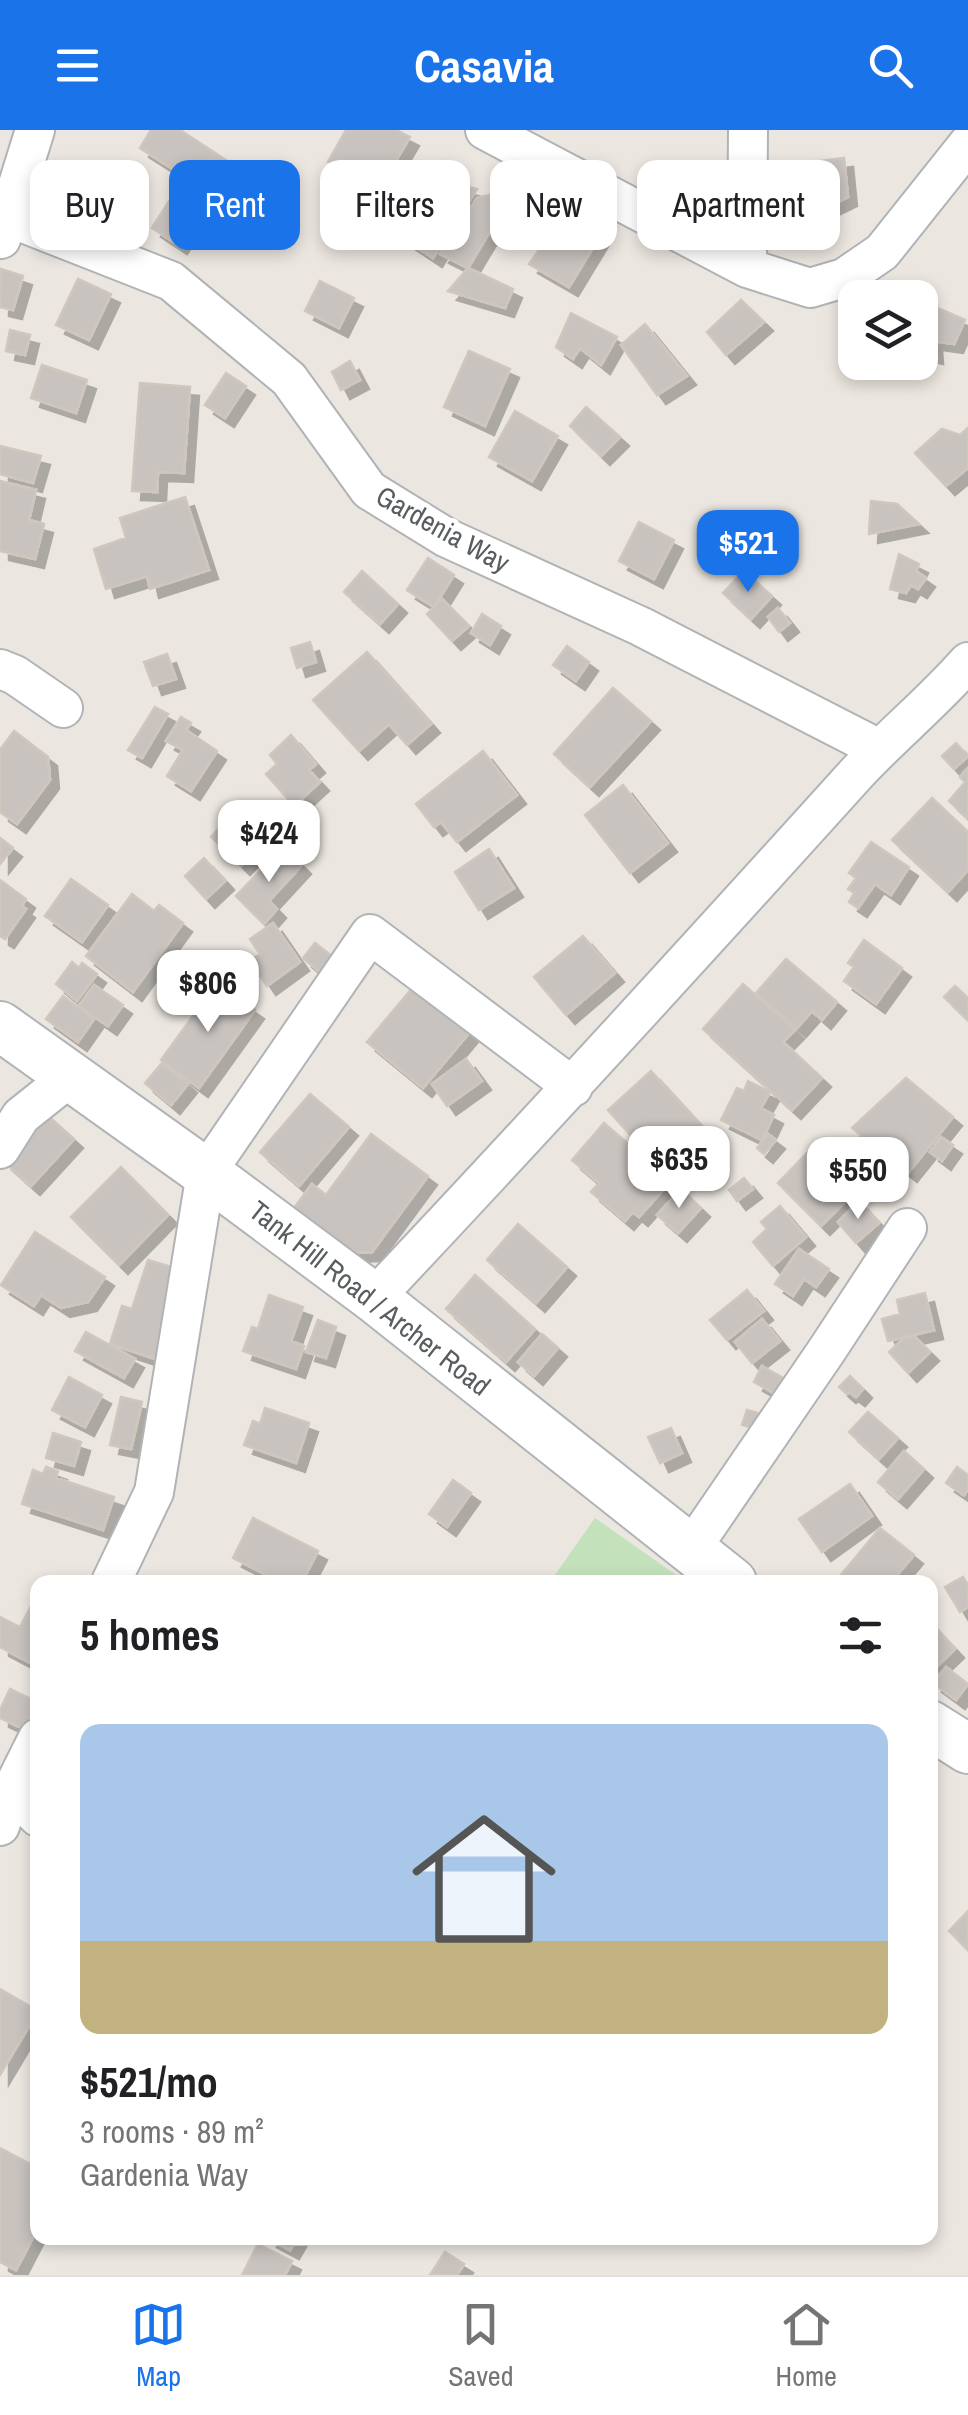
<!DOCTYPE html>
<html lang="en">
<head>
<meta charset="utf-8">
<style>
  :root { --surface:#fff; --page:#f6f6f6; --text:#202124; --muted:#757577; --line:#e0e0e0; --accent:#1a73e8 }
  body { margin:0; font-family:"Archivo Narrow",sans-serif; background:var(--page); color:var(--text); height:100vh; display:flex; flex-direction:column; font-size:38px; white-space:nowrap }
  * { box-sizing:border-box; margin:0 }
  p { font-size:32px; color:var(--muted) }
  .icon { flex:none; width:55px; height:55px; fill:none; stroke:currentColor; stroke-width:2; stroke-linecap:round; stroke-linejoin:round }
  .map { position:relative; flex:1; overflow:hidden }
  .panel { position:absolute; left:30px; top:1445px; width:908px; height:670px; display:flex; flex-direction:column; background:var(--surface); border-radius:20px; box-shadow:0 5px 15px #0003 }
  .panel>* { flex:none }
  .guide { position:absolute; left:30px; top:30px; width:910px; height:90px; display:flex; gap:20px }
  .controls { position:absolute; left:838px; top:150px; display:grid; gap:20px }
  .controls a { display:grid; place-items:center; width:100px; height:100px; border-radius:20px; background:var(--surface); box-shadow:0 5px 15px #0003; font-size:50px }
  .price { position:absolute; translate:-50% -85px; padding:0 22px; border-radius:20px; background:#fff; color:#222; font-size:32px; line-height:65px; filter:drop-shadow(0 2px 5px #0008) }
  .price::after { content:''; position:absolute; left:50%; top:60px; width:30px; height:22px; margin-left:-15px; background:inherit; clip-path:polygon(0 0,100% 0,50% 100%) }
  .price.current { background:var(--accent); color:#fff }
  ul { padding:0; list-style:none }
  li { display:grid; align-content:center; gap:20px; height:530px; padding:0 50px }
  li+li { border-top:2px solid var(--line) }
  li span { display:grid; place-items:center; height:310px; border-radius:20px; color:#555 }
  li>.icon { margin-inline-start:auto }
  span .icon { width:180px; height:180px; fill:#fffc; stroke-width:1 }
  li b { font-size:42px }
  h2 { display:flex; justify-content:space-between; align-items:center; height:120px; padding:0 50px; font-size:42px }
  .pill { padding:0 35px; border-radius:20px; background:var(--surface); box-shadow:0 5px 15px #0003; font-size:35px; line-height:90px }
  .pill.current { background:var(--accent); color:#fff }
  header { display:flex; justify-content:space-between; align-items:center; height:130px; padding:0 50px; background:var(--accent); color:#fff; font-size:45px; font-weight:700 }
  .tabs { display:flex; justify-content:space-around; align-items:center; height:140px; border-top:2px solid var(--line); background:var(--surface); font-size:28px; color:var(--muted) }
  .tabs a { display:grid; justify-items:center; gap:5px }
  .tabs .current { color:var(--accent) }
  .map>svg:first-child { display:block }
</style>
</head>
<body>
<header><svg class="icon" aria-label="menu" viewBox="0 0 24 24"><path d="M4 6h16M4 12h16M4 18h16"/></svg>Casavia<svg class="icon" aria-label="search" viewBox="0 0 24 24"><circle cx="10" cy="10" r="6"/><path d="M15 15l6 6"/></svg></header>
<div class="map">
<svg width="968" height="2145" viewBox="0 0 968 2145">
  <defs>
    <filter id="shadow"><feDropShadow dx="9" dy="9" stdDeviation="0" flood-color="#0004"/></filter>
  </defs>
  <rect width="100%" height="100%" fill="#ebe6df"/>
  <path fill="#c3e2bc" d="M 595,1388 L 686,1452 L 550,1452 Z"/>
  <path fill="#c8c3bf" stroke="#cfc6be" stroke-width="2.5" filter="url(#shadow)" d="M 151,0 L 180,0 L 226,30 L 206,60 L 140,18 Z
    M 346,0 L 396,0 L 410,7 L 381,56 L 328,32 Z
    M 844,28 L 848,67 L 801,90 L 797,34 Z
    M 81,38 L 115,68 L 89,99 L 54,68 Z
    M 414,44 L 477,59 L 433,128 L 385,96 Z
    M 516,58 L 468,138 L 440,124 L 477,68 Z
    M 173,65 L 199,82 L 178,115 L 152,98 Z
    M 562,87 L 600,106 L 569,157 L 529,134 Z
    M 468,138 L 513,159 L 505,178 L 448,161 Z
    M 1,139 L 23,146 L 13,180 L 0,177 Z
    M 78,149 L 111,164 L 89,210 L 56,195 Z
    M 320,151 L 354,168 L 339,198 L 305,181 Z
    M 741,170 L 764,192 L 726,225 L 707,202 Z
    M 926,173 L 965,190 L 954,214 L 933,211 L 934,225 L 920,222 L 920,192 Z
    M 571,183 L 617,207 L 601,235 L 580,218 L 573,229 L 556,217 Z
    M 645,194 L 687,246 L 657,265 L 621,215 Z
    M 10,200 L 30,205 L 25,225 L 6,221 Z
    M 469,221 L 510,239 L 485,296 L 444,277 Z
    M 350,231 L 360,250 L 341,260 L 332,242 Z
    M 42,235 L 87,250 L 76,283 L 31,268 Z
    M 226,243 L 246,256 L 225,288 L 205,275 Z
    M 140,253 L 190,257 L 184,343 L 158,342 L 157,362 L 132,361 Z
    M 586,277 L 620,307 L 601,326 L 570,296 Z
    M 515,281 L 558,306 L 532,351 L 489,327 Z
    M 968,298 L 968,338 L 946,356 L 915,323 L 942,299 L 960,305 Z
    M 0,316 L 41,326 L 33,353 L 0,344 Z
    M 0,351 L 36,360 L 29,390 L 44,394 L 35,429 L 0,421 Z
    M 185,367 L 209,440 L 150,459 L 147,446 L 106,459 L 94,419 L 126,408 L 120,388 Z
    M 871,371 L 897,374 L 919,394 L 869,404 Z
    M 639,392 L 674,410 L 654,449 L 619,431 Z
    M 899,424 L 919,434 L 916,441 L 926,448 L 918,459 L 911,455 L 906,463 L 890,459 Z
    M 428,428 L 454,445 L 434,477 L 407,460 Z
    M 362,441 L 398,474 L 380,494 L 344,462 Z
    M 744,441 L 772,466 L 751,489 L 723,463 Z
    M 442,469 L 469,496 L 452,511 L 427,484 Z
    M 778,478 L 790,493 L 779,502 L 768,487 Z
    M 482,484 L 501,496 L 490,515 L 471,503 Z
    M 310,512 L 316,532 L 297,538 L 291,518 Z
    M 567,516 L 589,532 L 576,551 L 553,535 Z
    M 367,522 L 431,594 L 407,615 L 389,594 L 359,621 L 313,570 Z
    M 167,524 L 176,549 L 153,556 L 144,532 Z
    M 613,558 L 651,591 L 590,657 L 554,624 Z
    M 155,577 L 168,584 L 142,628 L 128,620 Z
    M 181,587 L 191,593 L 186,600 L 217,621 L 191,661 L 167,646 L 183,620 L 166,611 Z
    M 14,601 L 48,627 L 50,650 L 17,694 L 0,682 L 0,620 Z
    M 291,605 L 316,634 L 309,640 L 320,652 L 294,676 L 266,644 L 277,634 L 270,625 Z
    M 956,613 L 968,626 L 954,639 L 942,626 Z
    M 483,621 L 517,665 L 457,712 L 441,692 L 434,697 L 416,674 Z
    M 968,638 L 968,689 L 949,671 L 965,652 L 960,647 Z
    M 623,655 L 668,713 L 630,743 L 585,685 Z
    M 932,668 L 968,702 L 968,740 L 948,762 L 892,710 Z
    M 235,681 L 250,695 L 226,721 L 211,707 Z
    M 0,708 L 13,718 L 0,734 Z
    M 249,708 L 259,717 L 241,736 L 231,726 Z
    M 871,712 L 909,737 L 891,765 L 875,754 L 858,778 L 849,772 L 854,763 L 848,759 L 856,748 L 849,743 Z
    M 283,717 L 302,735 L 269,771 L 277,779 L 264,794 L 236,766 Z
    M 489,719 L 514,758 L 479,780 L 455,742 Z
    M 204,728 L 225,751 L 206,769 L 185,746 Z
    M 71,749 L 108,775 L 82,812 L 45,786 Z
    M 0,750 L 26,769 L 22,776 L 26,779 L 5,809 L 0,806 Z
    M 132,764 L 154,781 L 159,775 L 183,793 L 133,862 L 86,826 Z
    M 273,793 L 300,832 L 267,856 L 250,831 L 260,824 L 250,809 Z
    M 583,806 L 615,843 L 566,885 L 534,847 Z
    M 864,810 L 902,838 L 876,874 L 844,851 L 854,837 L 848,833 Z
    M 315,813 L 333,827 L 321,843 L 303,828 Z
    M 786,829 L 837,872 L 822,890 L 812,881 L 797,898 L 756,863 Z
    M 72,832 L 79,838 L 82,833 L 97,844 L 77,871 L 56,854 Z
    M 419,850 L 475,896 L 423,958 L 367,912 Z
    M 217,853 L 255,880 L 199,958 L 161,930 Z
    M 743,854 L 795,900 L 783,912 L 822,948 L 792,980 L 703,899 Z
    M 94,855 L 123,875 L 108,896 L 79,876 Z
    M 955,856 L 968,868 L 968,890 L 944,867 Z
    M 63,866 L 94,889 L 78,912 L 46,889 Z
    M 466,929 L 482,951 L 447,976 L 432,954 Z
    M 162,933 L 188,954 L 171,975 L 145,953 Z
    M 651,941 L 704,999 L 660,1038 L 608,980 Z
    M 906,948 L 953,987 L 908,1043 L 852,998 Z
    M 748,951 L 770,962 L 761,978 L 774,985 L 762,1010 L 721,990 L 737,958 L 744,961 Z
    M 310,964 L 349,997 L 299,1056 L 260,1022 Z
    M 46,984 L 74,1009 L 31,1056 L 3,1031 Z
    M 604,993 L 671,1051 L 639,1087 L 633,1082 L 625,1091 L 591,1062 L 599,1053 L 572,1030 Z
    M 371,1004 L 428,1046 L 372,1122 L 348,1123 L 291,1082 L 312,1054 L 326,1065 Z
    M 768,1004 L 776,1010 L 764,1024 L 757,1018 Z
    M 941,1007 L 953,1015 L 942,1031 L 930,1022 Z
    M 807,1023 L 850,1067 L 821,1096 L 778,1053 Z
    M 121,1037 L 168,1085 L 119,1135 L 71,1087 Z
    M 744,1048 L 753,1059 L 737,1071 L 729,1060 Z
    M 681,1059 L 701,1078 L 678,1103 L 657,1085 Z
    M 859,1071 L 879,1093 L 856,1113 L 838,1092 Z
    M 780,1076 L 806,1107 L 773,1136 L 753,1112 L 767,1099 L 761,1092 Z
    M 518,1094 L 567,1137 L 536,1173 L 487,1130 Z
    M 35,1102 L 105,1147 L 88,1172 L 61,1178 L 41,1165 L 34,1176 L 1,1155 Z
    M 799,1119 L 829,1139 L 816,1157 L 804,1149 L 793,1166 L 775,1154 Z
    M 148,1130 L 185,1141 L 155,1229 L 110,1214 L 122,1176 L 132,1179 Z
    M 475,1145 L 535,1199 L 506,1232 L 446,1179 Z
    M 747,1160 L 764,1181 L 727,1210 L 710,1190 Z
    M 925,1163 L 934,1200 L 888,1211 L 882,1189 L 900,1184 L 897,1170 Z
    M 269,1165 L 303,1177 L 291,1211 L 304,1216 L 296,1239 L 243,1221 L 252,1197 L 258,1199 Z
    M 762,1189 L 780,1211 L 752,1233 L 735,1212 Z
    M 318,1190 L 336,1197 L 326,1228 L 306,1222 Z
    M 86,1202 L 135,1229 L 124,1248 L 75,1221 Z
    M 542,1204 L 558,1218 L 534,1246 L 518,1232 Z
    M 914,1206 L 930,1222 L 908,1243 L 889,1222 L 904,1208 Z
    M 762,1236 L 790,1252 L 781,1267 L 754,1252 Z
    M 850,1246 L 863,1259 L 856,1267 L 849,1262 L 847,1264 L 839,1257 Z
    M 69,1247 L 102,1265 L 85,1297 L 52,1280 Z
    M 121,1267 L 142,1272 L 131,1319 L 110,1315 Z
    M 265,1278 L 309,1293 L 296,1333 L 244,1315 L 253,1291 L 260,1294 Z
    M 747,1280 L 762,1284 L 757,1299 L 742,1295 Z
    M 868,1282 L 898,1308 L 879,1329 L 849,1302 Z
    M 671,1298 L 682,1323 L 660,1333 L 648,1307 Z
    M 53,1303 L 81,1312 L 74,1336 L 46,1328 Z
    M 904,1321 L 924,1339 L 898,1369 L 878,1352 Z
    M 46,1337 L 58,1341 L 56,1348 L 114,1367 L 103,1400 L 22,1374 L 33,1340 L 43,1344 Z
    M 957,1337 L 968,1345 L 968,1360 L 964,1365 L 946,1353 Z
    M 453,1350 L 471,1363 L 447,1397 L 429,1384 Z
    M 850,1354 L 872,1386 L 822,1422 L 799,1389 Z
    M 253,1388 L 318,1421 L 302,1452 L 281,1452 L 233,1428 Z
    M 880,1398 L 914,1425 L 891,1452 L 835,1452 Z
    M 963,1447 L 968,1455 L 968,1477 L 960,1482 L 945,1457 Z
    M 38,1463 L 38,1537 L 0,1517 L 0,1487 L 20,1497 Z
    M 930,1492 L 955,1519 L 930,1543 Z
    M 946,1537 L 968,1554 L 956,1570 L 933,1553 Z
    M 10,1559 L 37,1572 L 24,1599 L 0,1588 L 0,1580 Z
    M 968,1781 L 968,1820 L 949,1801 Z
    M 0,1859 L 38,1881 L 0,1945 Z
    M 0,2018 L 38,2038 L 38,2098 L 16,2140 L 0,2132 Z
    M 267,2108 L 297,2108 L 290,2120 Z
    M 258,2114 L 292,2131 L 285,2145 L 242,2145 Z
    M 445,2122 L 464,2134 L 457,2145 L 430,2145 Z"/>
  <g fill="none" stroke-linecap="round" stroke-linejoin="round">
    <g stroke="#b0b4b7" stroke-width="42">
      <path id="minor" d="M 485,0 L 747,138 L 810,158 L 844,148 L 882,122 L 968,14
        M 8,87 L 171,151 L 289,249 L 369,360 L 447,408 L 640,496 L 879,619
        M 1,109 L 35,0
        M 747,138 L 748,0
        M 0,539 L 15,545 L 63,578
        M 0,1019 L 21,986 L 70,947
        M 374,1168 C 537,995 697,820 856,644 C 892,605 933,572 968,532
        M 691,1419 L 827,1220 L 907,1098
        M 111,1452 L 154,1362 L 206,1043 L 370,804 L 573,957
        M 12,1660 L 38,1687
        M 0,1696 L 12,1660 L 38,1608"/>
    </g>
    <g stroke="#b0b4b7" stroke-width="52">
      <path id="tertiary" d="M 0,896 L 206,1043 L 374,1168 L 732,1452
        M 930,1595 L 968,1619"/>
    </g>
    <use href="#minor" stroke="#fff" stroke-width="38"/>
    <use href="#tertiary" stroke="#fff" stroke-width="48"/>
  </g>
  <g text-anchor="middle" stroke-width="9" stroke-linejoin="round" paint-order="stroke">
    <g font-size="28" fill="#585d60" stroke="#fff">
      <text transform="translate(443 399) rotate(29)" y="10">Gardenia Way</text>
      <text transform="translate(370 1168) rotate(38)" y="10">Tank Hill Road / Archer Road</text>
    </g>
  </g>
</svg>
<div class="controls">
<a><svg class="icon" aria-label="layers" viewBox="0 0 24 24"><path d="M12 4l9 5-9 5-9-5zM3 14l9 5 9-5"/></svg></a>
</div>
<b class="price current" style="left:748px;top:465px">$521</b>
<b class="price" style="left:269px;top:755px">$424</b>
<b class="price" style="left:208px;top:905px">$806</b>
<b class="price" style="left:679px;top:1081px">$635</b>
<b class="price" style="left:858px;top:1092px">$550</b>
<div class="guide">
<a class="pill">Buy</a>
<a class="pill current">Rent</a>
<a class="pill">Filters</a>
<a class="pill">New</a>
<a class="pill">Apartment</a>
</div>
<section class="panel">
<h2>5 homes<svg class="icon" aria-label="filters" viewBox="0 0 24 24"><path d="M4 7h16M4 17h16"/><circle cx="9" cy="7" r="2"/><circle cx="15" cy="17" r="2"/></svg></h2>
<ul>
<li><span style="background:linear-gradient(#a9c7e8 70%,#c2b280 0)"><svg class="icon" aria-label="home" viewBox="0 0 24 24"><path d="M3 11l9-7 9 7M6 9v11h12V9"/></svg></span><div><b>$521/mo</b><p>3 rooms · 89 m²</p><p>Gardenia Way</p></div></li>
</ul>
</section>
</div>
<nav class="tabs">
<a class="current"><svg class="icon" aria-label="map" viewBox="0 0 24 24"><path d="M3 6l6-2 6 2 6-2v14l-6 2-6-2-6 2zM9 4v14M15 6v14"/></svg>Map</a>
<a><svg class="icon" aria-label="saved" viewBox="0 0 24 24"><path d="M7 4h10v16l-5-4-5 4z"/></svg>Saved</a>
<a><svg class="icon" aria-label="home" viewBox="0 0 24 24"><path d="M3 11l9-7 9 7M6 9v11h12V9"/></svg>Home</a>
</nav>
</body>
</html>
